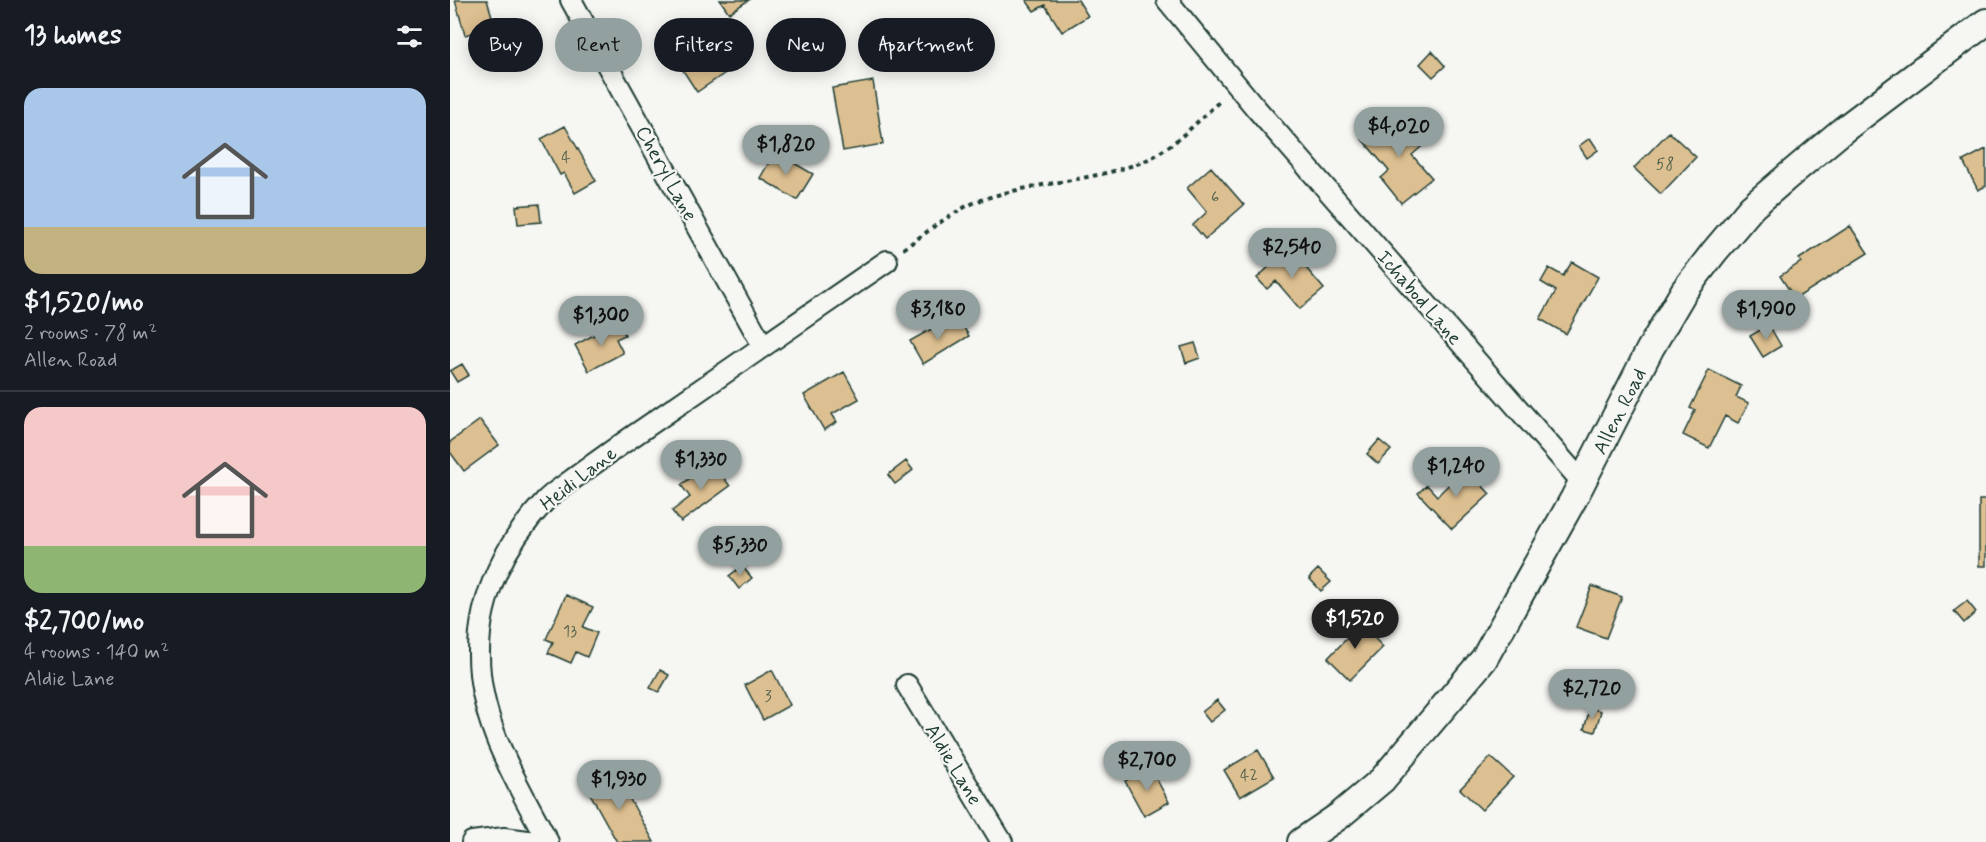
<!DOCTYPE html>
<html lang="en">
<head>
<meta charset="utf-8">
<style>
  :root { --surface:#171b24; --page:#20242c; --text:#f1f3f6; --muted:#9ea1a6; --line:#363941; --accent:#92a19f }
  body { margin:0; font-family:Mynerve,sans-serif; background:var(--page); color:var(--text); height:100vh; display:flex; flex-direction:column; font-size:22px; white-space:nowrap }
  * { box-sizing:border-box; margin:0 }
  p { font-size:20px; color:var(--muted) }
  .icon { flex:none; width:33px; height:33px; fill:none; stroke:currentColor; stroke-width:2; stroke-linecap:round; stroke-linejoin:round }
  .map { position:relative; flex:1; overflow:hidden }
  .sheet { display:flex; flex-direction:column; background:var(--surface); width:450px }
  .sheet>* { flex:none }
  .hud { position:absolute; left:18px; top:18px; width:570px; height:54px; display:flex; gap:12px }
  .price { position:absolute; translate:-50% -51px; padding:0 14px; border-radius:21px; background:var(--accent); color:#111; font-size:20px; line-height:39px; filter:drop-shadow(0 2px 3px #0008) }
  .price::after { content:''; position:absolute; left:50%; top:36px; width:18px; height:14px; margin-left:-9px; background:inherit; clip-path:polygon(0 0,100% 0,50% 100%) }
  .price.active { background:#222; color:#fff }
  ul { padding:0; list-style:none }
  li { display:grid; align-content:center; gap:12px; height:318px; padding:0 24px }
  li+li { border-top:2px solid var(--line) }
  li span { display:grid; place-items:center; height:186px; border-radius:18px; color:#555 }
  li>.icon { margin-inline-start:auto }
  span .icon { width:108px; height:108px; fill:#fffc; stroke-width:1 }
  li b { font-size:26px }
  h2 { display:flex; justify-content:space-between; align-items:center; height:72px; padding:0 24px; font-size:26px }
  .pill { padding:0 21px; border-radius:27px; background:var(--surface); box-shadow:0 3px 15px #0003; font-size:21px; line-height:54px }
  .pill.active { background:var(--accent); color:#111 }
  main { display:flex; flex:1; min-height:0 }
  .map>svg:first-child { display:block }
</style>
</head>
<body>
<main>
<section class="sheet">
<h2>13 homes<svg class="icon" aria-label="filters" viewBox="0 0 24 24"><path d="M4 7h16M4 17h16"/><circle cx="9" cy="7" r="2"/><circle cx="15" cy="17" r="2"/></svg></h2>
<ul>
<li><span style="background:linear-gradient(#a9c7e8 75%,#c2b280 0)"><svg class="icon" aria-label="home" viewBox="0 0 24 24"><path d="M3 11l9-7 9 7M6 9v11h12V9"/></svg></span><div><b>$1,520/mo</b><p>2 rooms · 78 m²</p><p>Allen Road</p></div></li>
<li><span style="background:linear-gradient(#f6c9c9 75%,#8fb573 0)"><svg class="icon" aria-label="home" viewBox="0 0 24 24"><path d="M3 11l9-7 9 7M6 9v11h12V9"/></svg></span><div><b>$2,700/mo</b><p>4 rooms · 140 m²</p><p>Aldie Lane</p></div></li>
</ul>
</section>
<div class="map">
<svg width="1536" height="842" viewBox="0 0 1536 842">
  <rect width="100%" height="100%" fill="#f6f6f2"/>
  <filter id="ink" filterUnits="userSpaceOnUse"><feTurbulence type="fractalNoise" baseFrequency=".0167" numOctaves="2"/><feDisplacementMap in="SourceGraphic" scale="12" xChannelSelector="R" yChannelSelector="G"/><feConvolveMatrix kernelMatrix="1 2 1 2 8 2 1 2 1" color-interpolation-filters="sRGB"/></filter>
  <g filter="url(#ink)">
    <path fill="#ddc091" stroke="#1f3d34" stroke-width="1.5" d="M 5,0 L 37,0 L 45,26 L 15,35 Z
      M 270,0 L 299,0 L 279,13 Z
      M 576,0 L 628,0 L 638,16 L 612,32 L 595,5 L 584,11 Z
      M 249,34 L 265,58 L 277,50 L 287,65 L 247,92 L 221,52 Z
      M 982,51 L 995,66 L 983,77 L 970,64 Z
      M 423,81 L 433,144 L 393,151 L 382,88 Z
      M 936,118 L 952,138 L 967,126 L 978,141 L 962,155 L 982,178 L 951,203 L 931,178 L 939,171 L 912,139 Z
      M 115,126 L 146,181 L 125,193 L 114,173 L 110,175 L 91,139 Z
      M 1219,132 L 1246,157 L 1211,194 L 1184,168 Z
      M 1140,138 L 1148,150 L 1137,158 L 1129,146 Z
      M 1536,149 L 1536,186 L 1528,190 L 1513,161 Z
      M 325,152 L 363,174 L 347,200 L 310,178 Z
      M 761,167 L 794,205 L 755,239 L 743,225 L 757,212 L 737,188 Z
      M 89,204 L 91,222 L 68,224 L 66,206 Z
      M 1400,226 L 1418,253 L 1345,299 L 1330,276 L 1351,262 L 1349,259 Z
      M 839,248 L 874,289 L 850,309 L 826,281 L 817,289 L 807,278 Z
      M 1122,262 L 1148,277 L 1116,334 L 1090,319 L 1106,291 L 1091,282 L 1099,268 L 1113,276 Z
      M 509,320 L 519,336 L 473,364 L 460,341 L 492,323 L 495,328 Z
      M 168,322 L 175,335 L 166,339 L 173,353 L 139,371 L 125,345 Z
      M 1319,325 L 1331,346 L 1313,357 L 1300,336 Z
      M 745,343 L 750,358 L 736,363 L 731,347 Z
      M 12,364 L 19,375 L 7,382 L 0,371 Z
      M 1259,370 L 1291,386 L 1286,397 L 1299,403 L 1288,423 L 1275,416 L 1259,448 L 1233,435 L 1245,410 L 1240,408 Z
      M 394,372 L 409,399 L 382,414 L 387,422 L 374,430 L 354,395 Z
      M 30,420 L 49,445 L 14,471 L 0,452 L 0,442 Z
      M 929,440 L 941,450 L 928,464 L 917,454 Z
      M 456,461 L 463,470 L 445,484 L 438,475 Z
      M 262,462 L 280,486 L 231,522 L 222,511 L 240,497 L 231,485 Z
      M 1016,468 L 1040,494 L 1002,529 L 968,493 L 977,485 L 987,496 Z
      M 1529,500 L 1536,500 L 1536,566 L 1529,566 Z
      M 292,566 L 302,578 L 289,589 L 279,576 Z
      M 868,569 L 881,582 L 871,591 L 859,578 Z
      M 1142,586 L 1172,597 L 1156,638 L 1126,627 Z
      M 116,595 L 143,607 L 133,627 L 147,633 L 137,657 L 126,652 L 121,663 L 98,653 L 103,642 L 96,639 Z
      M 1517,601 L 1526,612 L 1514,623 L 1504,611 Z
      M 905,618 L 933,647 L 900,680 L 878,658 L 902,633 L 896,627 Z
      M 210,670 L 219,675 L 209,692 L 200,688 Z
      M 322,670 L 340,705 L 313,720 L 295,685 Z
      M 767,700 L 775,710 L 760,722 L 752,712 Z
      M 1140,708 L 1151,711 L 1145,732 L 1134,729 Z
      M 808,750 L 824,777 L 790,797 L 774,770 Z
      M 1041,757 L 1063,777 L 1032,810 L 1010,789 Z
      M 693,771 L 695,775 L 702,771 L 719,802 L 694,816 L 675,781 Z
      M 165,773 L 204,842 L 167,842 L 137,788 Z"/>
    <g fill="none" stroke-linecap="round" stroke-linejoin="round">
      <g stroke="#1f3d34" stroke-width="24">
        <path id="minor" d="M 121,0 L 313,346
          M 717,0 L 804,106 L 1132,482
          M 457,685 L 552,842
          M 22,842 L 54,838 L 86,842
          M 98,842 C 67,782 28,722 29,652 C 29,595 56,543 95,501 C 102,493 114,486 123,479 C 150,459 177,440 205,421 C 282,368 359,314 437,261"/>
      </g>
      <g stroke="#1f3d34" stroke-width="30">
        <path id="tertiary" d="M 851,842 L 889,816 L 932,780 L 1034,659 L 1124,498 L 1200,349 L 1234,291 L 1264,252 L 1302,207 L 1338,176 L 1393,130 L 1536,22"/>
      </g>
      <path stroke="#1f3d34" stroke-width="4" stroke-dasharray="4.5 4.5" stroke-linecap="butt" d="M 453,249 C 478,232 503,210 531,200 C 583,182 640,182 692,162 C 720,151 749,120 771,100"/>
      <use href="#minor" stroke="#f6f6f2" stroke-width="20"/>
      <use href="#tertiary" stroke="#f6f6f2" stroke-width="26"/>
    </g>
  </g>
  <g text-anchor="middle" stroke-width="4.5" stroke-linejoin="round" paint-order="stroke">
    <g font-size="16" fill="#4e5e4b">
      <text x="116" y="162">4</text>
      <text x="1215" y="169">58</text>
      <text x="765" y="202">6</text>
      <text x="120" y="636">13</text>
      <text x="318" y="701">3</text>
      <text x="799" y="780">42</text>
    </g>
    <g font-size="20" fill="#1f3d34" stroke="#f6f6f2">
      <text transform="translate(217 173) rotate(61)" y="7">Cheryl Lane</text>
      <text transform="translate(970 297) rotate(49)" y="7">Ichabod Lane</text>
      <text transform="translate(1169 411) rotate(-63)" y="7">Allen Road</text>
      <text transform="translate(128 478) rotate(-38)" y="7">Heidi Lane</text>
      <text transform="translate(504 764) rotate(59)" y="7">Aldie Lane</text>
    </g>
  </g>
</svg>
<b class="price" style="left:949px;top:158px">$4,020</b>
<b class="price" style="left:336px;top:176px">$1,820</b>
<b class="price" style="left:842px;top:279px">$2,540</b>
<b class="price" style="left:488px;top:341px">$3,180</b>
<b class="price" style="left:1316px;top:341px">$1,900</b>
<b class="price" style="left:151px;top:347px">$1,300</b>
<b class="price" style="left:251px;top:491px">$1,330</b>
<b class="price" style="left:1006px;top:498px">$1,240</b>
<b class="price" style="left:290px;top:577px">$5,330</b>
<b class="price active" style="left:905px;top:650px">$1,520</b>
<b class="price" style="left:1142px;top:720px">$2,720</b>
<b class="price" style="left:697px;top:792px">$2,700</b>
<b class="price" style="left:169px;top:811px">$1,930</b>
<div class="hud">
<a class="pill">Buy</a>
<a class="pill active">Rent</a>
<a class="pill">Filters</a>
<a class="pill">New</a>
<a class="pill">Apartment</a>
</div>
</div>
</main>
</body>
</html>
